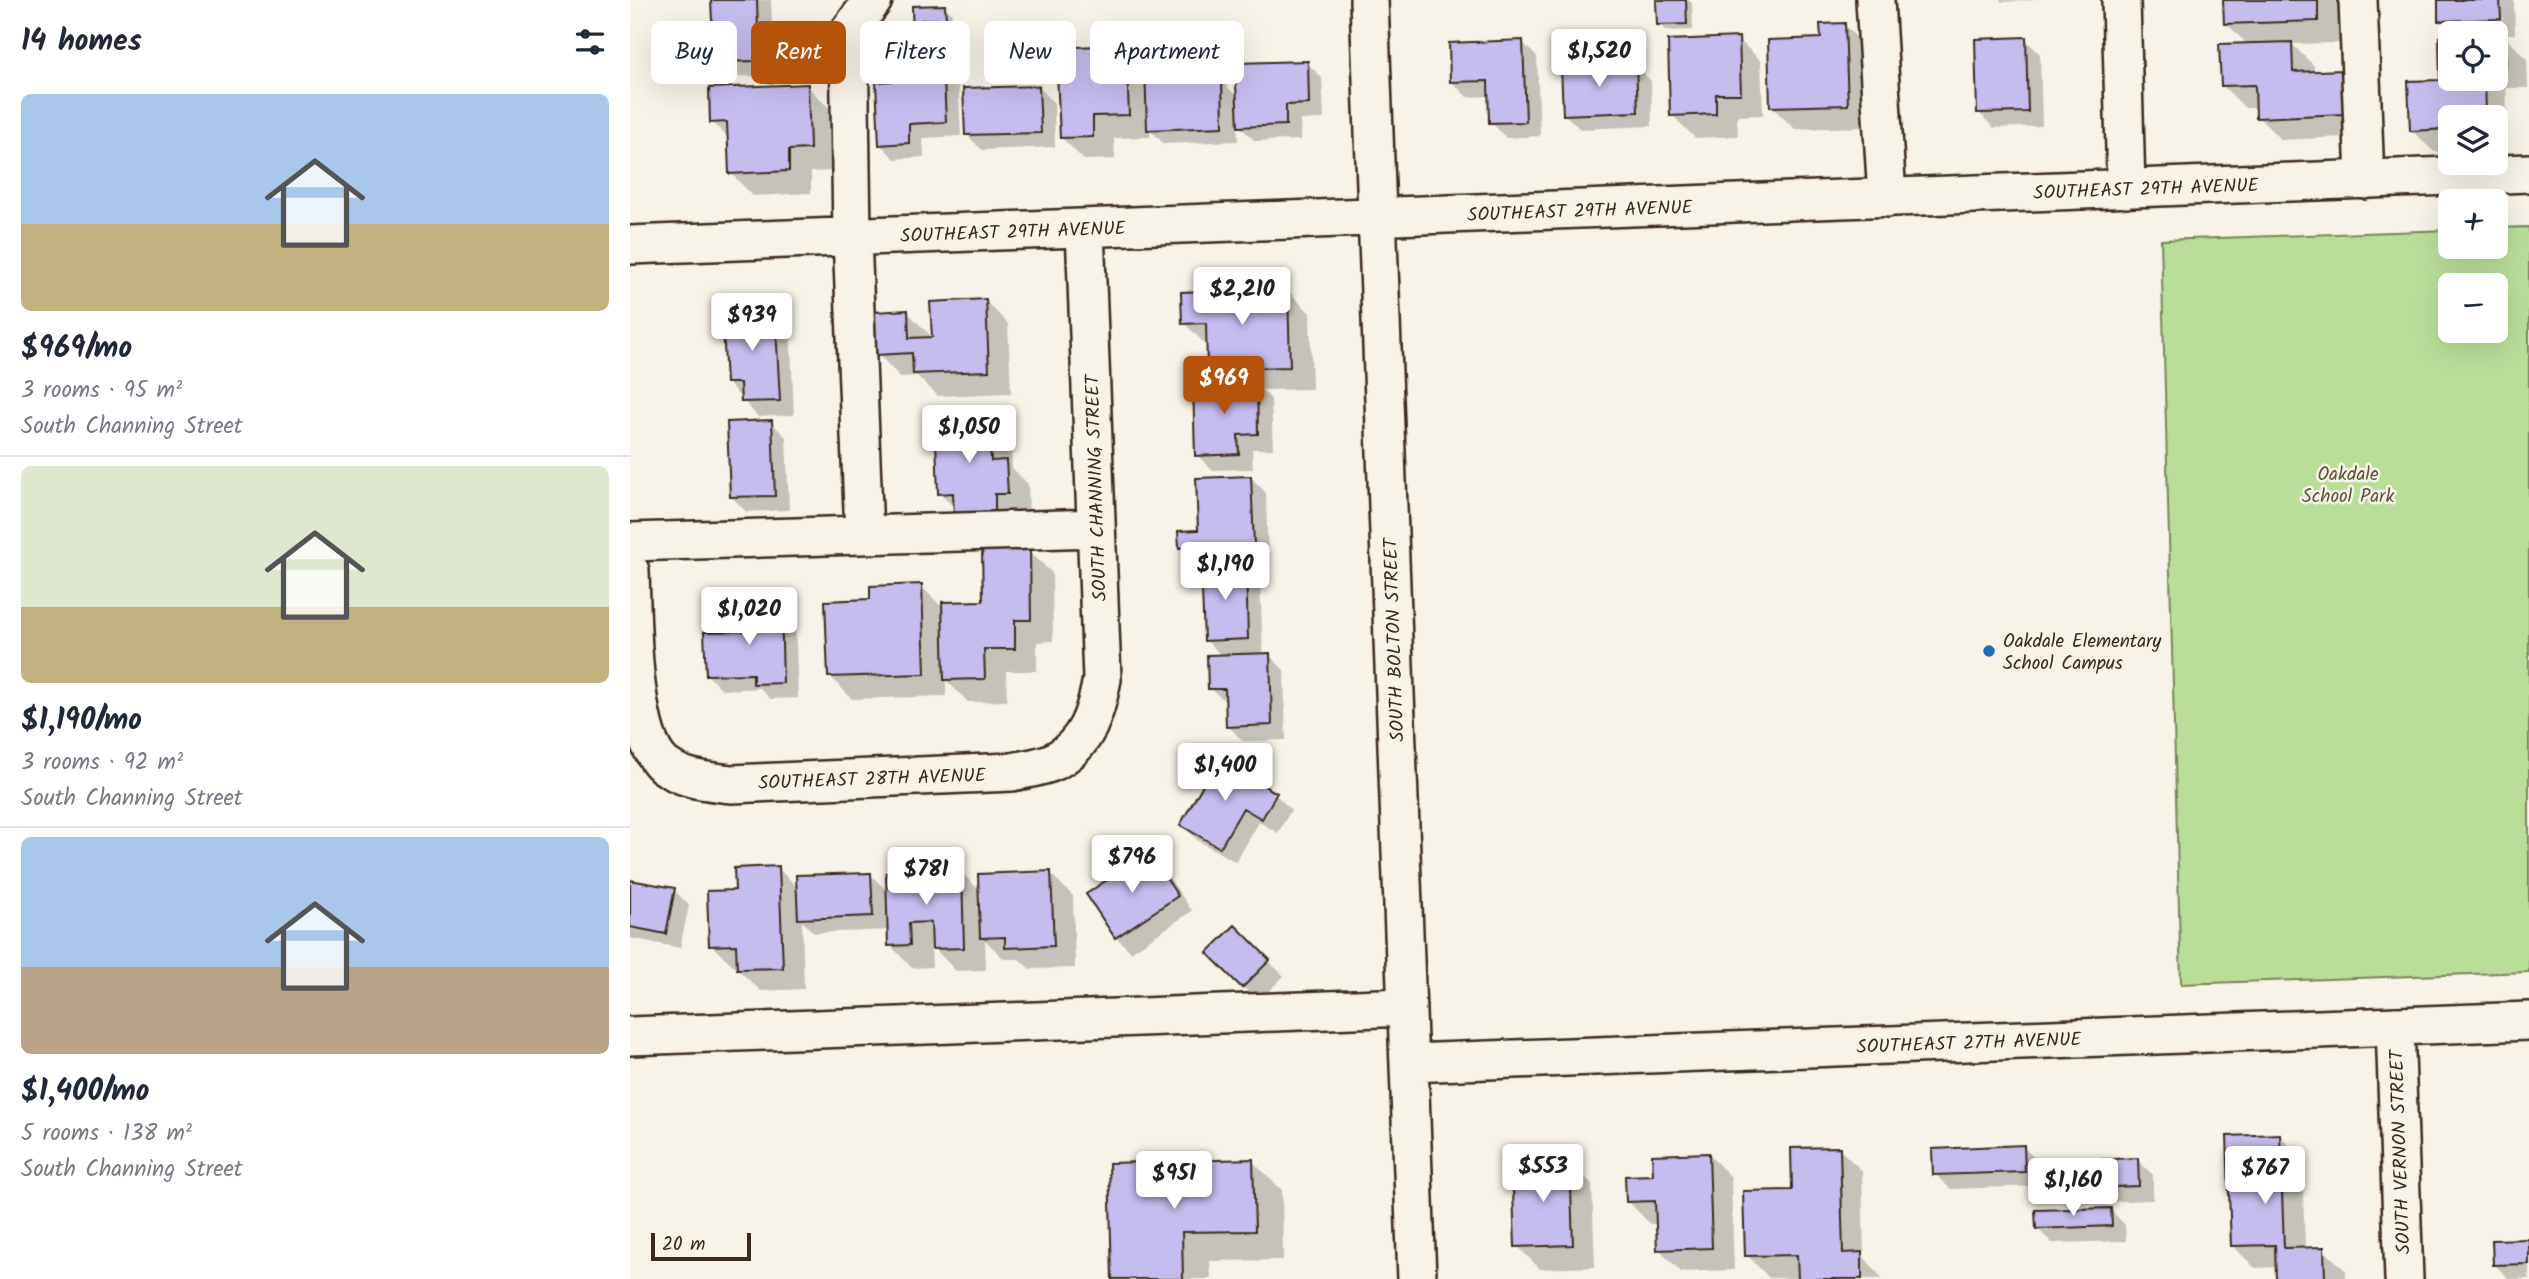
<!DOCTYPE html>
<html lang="en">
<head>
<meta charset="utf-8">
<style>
  :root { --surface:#fff; --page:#f6f6f7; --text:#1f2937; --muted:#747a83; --line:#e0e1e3; --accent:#b45309 }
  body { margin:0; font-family:Kalam,sans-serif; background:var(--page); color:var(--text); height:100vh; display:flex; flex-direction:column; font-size:26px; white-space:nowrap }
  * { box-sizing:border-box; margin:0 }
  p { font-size:23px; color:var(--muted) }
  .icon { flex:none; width:38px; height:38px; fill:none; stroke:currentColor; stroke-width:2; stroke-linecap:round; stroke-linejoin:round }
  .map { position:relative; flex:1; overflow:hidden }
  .drawer { display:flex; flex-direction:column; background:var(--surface); width:630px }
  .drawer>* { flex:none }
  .banner { position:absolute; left:21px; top:21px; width:665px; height:63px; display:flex; gap:14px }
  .tools { position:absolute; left:1808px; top:21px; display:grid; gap:14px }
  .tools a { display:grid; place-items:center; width:70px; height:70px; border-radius:10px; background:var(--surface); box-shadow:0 7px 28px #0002; font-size:35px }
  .scale { position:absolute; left:21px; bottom:18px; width:100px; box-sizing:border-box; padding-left:7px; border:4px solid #3b2a1e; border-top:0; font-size:19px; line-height:24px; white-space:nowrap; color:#3b2a1e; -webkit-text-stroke:5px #f7f3e8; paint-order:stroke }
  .price { position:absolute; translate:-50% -60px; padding:0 16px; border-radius:7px; background:#fff; color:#222; font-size:23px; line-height:46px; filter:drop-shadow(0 2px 4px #0008) }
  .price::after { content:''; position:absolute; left:50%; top:42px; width:21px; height:16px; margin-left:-10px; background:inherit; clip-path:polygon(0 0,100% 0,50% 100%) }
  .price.on { background:var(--accent); color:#fff }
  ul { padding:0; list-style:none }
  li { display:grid; align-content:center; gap:14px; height:371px; padding:0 21px }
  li+li { border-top:2px solid var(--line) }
  li span { display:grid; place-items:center; height:217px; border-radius:10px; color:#555 }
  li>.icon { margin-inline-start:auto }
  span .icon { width:126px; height:126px; fill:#fffc; stroke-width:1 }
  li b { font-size:30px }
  h2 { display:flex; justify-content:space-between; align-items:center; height:84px; padding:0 21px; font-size:30px }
  .chip { padding:0 24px; border-radius:10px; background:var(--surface); box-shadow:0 7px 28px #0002; font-size:24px; line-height:63px }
  .chip.on { background:var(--accent); color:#fff }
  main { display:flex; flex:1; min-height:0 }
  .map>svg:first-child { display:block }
</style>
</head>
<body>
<main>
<section class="drawer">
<h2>14 homes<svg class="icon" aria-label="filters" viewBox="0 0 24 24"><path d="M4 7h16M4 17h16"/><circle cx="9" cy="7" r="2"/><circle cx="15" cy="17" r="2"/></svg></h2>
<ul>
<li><span style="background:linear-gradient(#a9c7e8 60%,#c2b280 0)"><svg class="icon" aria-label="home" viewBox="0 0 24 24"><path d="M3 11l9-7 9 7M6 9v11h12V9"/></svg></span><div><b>$969/mo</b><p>3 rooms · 95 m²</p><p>South Channing Street</p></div></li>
<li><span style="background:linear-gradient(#dfe7d0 65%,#c2b280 0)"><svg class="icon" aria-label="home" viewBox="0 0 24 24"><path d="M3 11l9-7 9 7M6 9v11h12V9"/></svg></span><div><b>$1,190/mo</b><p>3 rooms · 92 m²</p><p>South Channing Street</p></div></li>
<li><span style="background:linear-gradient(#a9c7e8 60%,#b9a48a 0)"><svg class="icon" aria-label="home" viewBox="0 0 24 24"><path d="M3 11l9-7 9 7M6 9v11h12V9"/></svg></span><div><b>$1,400/mo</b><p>5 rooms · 138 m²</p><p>South Channing Street</p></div></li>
</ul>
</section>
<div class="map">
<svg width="1899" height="1279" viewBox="0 0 1899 1279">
  <rect width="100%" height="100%" fill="#f7f3e8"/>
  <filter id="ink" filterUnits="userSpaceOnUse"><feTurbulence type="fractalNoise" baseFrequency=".0143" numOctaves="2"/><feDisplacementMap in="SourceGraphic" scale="14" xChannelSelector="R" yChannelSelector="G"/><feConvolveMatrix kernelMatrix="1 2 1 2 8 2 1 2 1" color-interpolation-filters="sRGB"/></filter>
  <g filter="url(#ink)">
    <path fill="#bade98" stroke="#7a845b" stroke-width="2" fill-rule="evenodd" d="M 1899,227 L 1899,972 L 1551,984 L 1531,240 L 1820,230 L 1820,247 L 1866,247 L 1866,228 ZM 1820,285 L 1866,285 L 1866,331 L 1820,331 Z"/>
    <path fill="#0003" d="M 83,0 L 141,0 L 144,75 L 100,77 L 85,62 Z
      M 1028,0 L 1059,0 L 1062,3 L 1063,30 L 1036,31 L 1029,24 Z
      M 1370,0 L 1409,0 L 1372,2 Z
      M 1595,0 L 1705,0 L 1709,4 L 1710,43 L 1662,44 L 1684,66 L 1684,73 L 1737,136 L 1651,140 L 1628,117 L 1628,108 L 1615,108 L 1592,85 L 1618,45 L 1596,23 Z
      M 1809,0 L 1884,0 L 1885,34 L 1872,34 L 1897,59 L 1898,88 L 1876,88 L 1878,134 L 1866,135 L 1866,117 L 1820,117 L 1820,152 L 1804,152 L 1781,130 L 1812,82 L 1820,38 L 1820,79 L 1866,79 L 1866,33 L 1823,33 L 1810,21 Z
      M 315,7 L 322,14 L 322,26 L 298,27 L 299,45 L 292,45 L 285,38 L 284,8 Z
      M 1214,25 L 1237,47 L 1239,127 L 1165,129 L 1142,107 L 1193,40 Z
      M 1108,39 L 1131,61 L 1133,115 L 1107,116 L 1108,136 L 1065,138 L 1042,115 Z
      M 1395,39 L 1410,54 L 1412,126 L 1364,128 L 1349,113 Z
      M 892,42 L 907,57 L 910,136 L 876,138 L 861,122 L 860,96 L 837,97 L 822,82 Z
      M 496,47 L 516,67 L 562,66 L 576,80 L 591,80 L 608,98 L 677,63 L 692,78 L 694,119 L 670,120 L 671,140 L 625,141 L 607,124 L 608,141 L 534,144 L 520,130 L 520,137 L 484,138 L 485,159 L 454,160 L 431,137 L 448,74 Z
      M 313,59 L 328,75 L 331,136 L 293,138 L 294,157 L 265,159 L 250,144 L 282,82 Z
      M 1005,65 L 1021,81 L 1022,126 L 950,129 L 934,114 Z
      M 177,86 L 200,109 L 202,171 L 181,172 L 181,193 L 123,196 L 101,173 L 100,140 L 82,122 Z
      M 409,87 L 424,103 L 425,147 L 352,150 L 337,135 Z
      M 657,290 L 680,313 L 682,389 L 632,390 L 641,399 L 643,449 L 622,449 L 623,469 L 582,470 L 567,455 L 595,385 L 579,368 L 577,346 L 554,323 Z
      M 356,301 L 378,324 L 381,393 L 308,396 L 287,376 L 270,377 L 248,354 L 277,312 L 300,335 L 300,339 Z
      M 145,309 L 160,324 L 164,415 L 128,417 L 97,382 Z
      M 358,415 L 381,438 L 382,468 L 398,484 L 399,515 L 326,509 L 309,493 Z
      M 141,422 L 156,437 L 159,510 L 116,512 L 101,496 Z
      M 621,477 L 636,493 L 638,560 L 566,562 L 551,547 L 570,532 Z
      M 399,551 L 422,573 L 423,641 L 407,642 L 407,671 L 376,671 L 377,701 L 338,702 L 316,680 L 316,696 L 222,699 L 200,676 L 242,601 L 291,586 L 314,609 L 355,603 Z
      M 615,564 L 630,580 L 633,655 L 639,655 L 654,670 L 656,740 L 613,741 L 598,726 L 597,703 L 580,688 L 592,656 L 576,640 Z
      M 150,604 L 165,619 L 168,698 L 140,699 L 130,688 L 93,690 L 77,675 L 118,632 Z
      M 588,762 L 646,795 L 661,810 L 648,833 L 629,822 L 606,862 L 567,840 L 552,825 Z
      M 518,854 L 533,869 L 562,911 L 501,952 L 486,937 Z
      M 148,868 L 168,888 L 240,874 L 258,892 L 331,872 L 350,891 L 420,873 L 443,896 L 445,968 L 400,969 L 389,959 L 374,959 L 355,940 L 356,970 L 326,971 L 301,945 L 302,967 L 282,968 L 260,945 L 259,930 L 184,933 L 172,921 L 174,989 L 131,991 L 81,945 L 107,891 Z
      M 0,881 L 44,890 L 59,905 L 50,948 L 0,938 Z
      M 605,928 L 654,976 L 628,1002 L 580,953 Z
      M 1650,1136 L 1672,1159 L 1675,1249 L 1693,1249 L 1716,1271 L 1716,1279 L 1648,1279 L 1648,1267 L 1625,1268 L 1603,1246 Z
      M 1393,1147 L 1409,1162 L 1409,1186 L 1320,1189 L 1305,1174 Z
      M 1209,1149 L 1232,1171 L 1234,1257 L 1253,1279 L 1139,1278 L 1117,1255 L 1164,1191 Z
      M 1078,1154 L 1101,1177 L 1104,1270 L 1051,1272 L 1029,1249 L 1028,1224 L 1020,1224 L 998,1201 L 1025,1177 Z
      M 1507,1160 L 1523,1175 L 1523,1200 L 1448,1203 L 1433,1188 Z
      M 622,1161 L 652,1190 L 653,1260 L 580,1261 L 581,1279 L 484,1279 Z
      M 940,1162 L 962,1184 L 965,1267 L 910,1269 L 887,1246 Z
      M 1480,1209 L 1495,1225 L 1496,1241 L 1422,1243 L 1407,1228 Z
      M 1899,1240 L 1899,1279 L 1879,1279 L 1864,1264 Z"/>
    <path fill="#c6bdef" stroke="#3b2a1e" stroke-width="2" d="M 81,0 L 127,0 L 129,61 L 84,62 Z
      M 1026,0 L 1056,0 L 1057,24 L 1027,25 Z
      M 1593,0 L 1688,0 L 1688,21 L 1594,24 Z
      M 1808,0 L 1870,0 L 1871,19 L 1808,21 Z
      M 315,5 L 316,19 L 292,20 L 293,38 L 283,38 L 282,6 Z
      M 1215,23 L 1218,105 L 1140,107 L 1138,40 L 1191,38 L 1190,24 Z
      M 1875,34 L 1876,66 L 1866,66 L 1866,35 Z
      M 1820,36 L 1820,79 L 1855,79 L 1856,113 L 1821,114 L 1820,129 L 1780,131 L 1778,81 L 1810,80 L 1809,37 Z
      M 1109,37 L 1111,94 L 1086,94 L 1086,114 L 1040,116 L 1038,40 Z
      M 1396,37 L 1398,112 L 1347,113 L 1345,39 Z
      M 893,40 L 896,122 L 859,123 L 858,81 L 820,82 L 819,43 Z
      M 1662,42 L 1663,72 L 1713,70 L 1715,114 L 1626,118 L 1625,85 L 1591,86 L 1589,44 Z
      M 496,45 L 499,115 L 463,116 L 463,137 L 430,138 L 427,73 L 446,72 L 445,47 Z
      M 313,58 L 316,122 L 279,124 L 279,143 L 249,145 L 246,82 L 280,80 L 279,59 Z
      M 678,61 L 679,104 L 656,105 L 656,125 L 608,127 L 605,63 Z
      M 562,64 L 563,79 L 592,78 L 593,127 L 517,130 L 515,65 Z
      M 1006,64 L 1008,112 L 933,115 L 931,66 Z
      M 178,84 L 180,149 L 159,150 L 159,171 L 99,174 L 97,122 L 80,123 L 79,88 Z
      M 409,86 L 411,133 L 335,135 L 333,88 Z
      M 658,288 L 660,367 L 577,369 L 576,323 L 552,324 L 551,292 Z
      M 356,299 L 359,371 L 283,374 L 282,353 L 246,355 L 244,312 L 278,310 L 279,338 L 302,337 L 300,302 Z
      M 145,307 L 150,401 L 111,402 L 110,383 L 96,383 L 92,309 Z
      M 627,382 L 628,434 L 608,435 L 609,454 L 565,456 L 563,384 Z
      M 359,414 L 361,461 L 376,460 L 378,494 L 365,494 L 365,517 L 324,518 L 323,493 L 308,494 L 305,415 Z
      M 142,420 L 145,496 L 100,497 L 97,422 Z
      M 621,476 L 624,545 L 549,548 L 548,531 L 568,530 L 566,478 Z
      M 400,549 L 401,620 L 385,620 L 385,649 L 354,649 L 355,679 L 314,680 L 312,602 L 353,601 L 352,550 Z
      M 616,563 L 618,639 L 574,641 L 571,564 Z
      M 292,584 L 295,674 L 198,677 L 195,601 L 240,599 L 240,586 Z
      M 151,602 L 153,683 L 123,684 L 123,674 L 76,675 L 74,632 L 116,631 L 116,604 Z
      M 640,653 L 642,725 L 596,727 L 595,689 L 578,689 L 577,655 Z
      M 587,760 L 647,793 L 632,819 L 613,808 L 590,848 L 550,825 Z
      M 519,852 L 548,896 L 485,938 L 456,894 Z
      M 149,866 L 153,968 L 107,969 L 106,945 L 79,946 L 77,891 L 105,890 L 104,868 Z
      M 332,871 L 334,948 L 302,949 L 301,922 L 279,923 L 280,945 L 258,946 L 256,873 Z
      M 421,871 L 424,946 L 375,948 L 375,937 L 350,938 L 348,874 Z
      M 241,873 L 243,916 L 168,919 L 166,875 Z
      M 0,880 L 45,888 L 36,934 L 0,927 Z
      M 605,925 L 640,960 L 612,988 L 577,953 Z
      M 1650,1134 L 1654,1248 L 1694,1247 L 1695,1279 L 1646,1279 L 1645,1245 L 1601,1246 L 1597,1136 Z
      M 1394,1145 L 1395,1172 L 1303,1175 L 1302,1149 Z
      M 1210,1147 L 1213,1253 L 1232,1252 L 1232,1279 L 1168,1279 L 1167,1255 L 1115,1256 L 1113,1191 L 1162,1190 L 1161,1148 Z
      M 1079,1153 L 1082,1248 L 1027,1250 L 1025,1201 L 996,1202 L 995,1176 L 1023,1175 L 1022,1155 Z
      M 1508,1158 L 1509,1186 L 1431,1189 L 1430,1161 Z
      M 623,1159 L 625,1231 L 552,1232 L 553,1279 L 482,1279 L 479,1163 Z
      M 940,1160 L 943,1245 L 885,1247 L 882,1162 Z
      M 1481,1208 L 1482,1226 L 1406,1229 L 1405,1210 Z
      M 1899,1239 L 1899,1264 L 1863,1265 L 1862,1240 Z"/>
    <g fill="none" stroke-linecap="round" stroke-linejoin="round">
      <g stroke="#3b2a1e" stroke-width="42">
        <path id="minor" d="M 739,0 L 787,1279
          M 1245,0 L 1257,198
          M 1491,0 L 1496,189
          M 1728,0 L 1735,180
          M 0,245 L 1899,173
          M 234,535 L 222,237 L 219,32 L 243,0
          M 0,542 L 466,528
          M 0,571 C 2,617 0,736 34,765 C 54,780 76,781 101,784 L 382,772 C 396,769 413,767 425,761 C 457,744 466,712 472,679 L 455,229
          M 1765,1026 L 1774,1279
          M 0,1036 L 777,1007
          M 779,1063 L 1899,1021"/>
      </g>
      <use href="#minor" stroke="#f7f3e8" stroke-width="37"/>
    </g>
  </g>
  <circle fill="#1f6fb2" stroke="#f7f3e8" stroke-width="2.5" cx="1359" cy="651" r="7"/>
  <g text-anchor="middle" stroke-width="5" stroke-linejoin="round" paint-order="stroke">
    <g font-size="19" fill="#3b2a1e" stroke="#f7f3e8">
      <text transform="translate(1516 188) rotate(-2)" y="7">SOUTHEAST 29TH AVENUE</text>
      <text transform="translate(950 210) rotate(-2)" y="7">SOUTHEAST 29TH AVENUE</text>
      <text transform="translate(383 231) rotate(-2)" y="7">SOUTHEAST 29TH AVENUE</text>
      <text transform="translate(465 488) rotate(-92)" y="7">SOUTH CHANNING STREET</text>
      <text transform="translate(763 640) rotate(-92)" y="7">SOUTH BOLTON STREET</text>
      <text transform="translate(242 778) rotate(-2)" y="7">SOUTHEAST 28TH AVENUE</text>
      <text transform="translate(1339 1042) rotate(-2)" y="7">SOUTHEAST 27TH AVENUE</text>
      <text transform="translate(1769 1152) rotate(-92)" y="7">SOUTH VERNON STREET</text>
    </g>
    <g font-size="19" fill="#5b573c" stroke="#f7f3e8">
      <text x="1718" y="480">Oakdale<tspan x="1718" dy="22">School Park</tspan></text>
    </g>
    <g font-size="19" fill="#3b2a1e" stroke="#f7f3e8" text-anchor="start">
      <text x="1373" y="647">Oakdale Elementary<tspan x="1373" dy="22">School Campus</tspan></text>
    </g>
  </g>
</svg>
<div class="tools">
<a><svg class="icon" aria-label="locate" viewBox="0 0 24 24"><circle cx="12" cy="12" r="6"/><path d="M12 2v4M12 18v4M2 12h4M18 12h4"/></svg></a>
<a><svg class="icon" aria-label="layers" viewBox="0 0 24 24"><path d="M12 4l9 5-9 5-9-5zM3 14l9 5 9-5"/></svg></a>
<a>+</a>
<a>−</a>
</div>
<div class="scale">20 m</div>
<b class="price" style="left:969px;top:89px">$1,520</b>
<b class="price" style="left:612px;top:327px">$2,210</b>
<b class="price" style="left:122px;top:353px">$939</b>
<b class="price on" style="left:594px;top:416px">$969</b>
<b class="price" style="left:339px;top:465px">$1,050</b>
<b class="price" style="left:595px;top:602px">$1,190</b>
<b class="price" style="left:119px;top:647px">$1,020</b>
<b class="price" style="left:595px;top:803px">$1,400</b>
<b class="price" style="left:502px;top:895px">$796</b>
<b class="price" style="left:296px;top:907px">$781</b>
<b class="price" style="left:913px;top:1204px">$553</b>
<b class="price" style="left:1635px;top:1206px">$767</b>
<b class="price" style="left:544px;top:1211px">$951</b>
<b class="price" style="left:1443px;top:1218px">$1,160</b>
<div class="banner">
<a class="chip">Buy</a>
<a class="chip on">Rent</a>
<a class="chip">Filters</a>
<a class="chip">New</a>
<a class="chip">Apartment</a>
</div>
</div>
</main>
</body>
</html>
